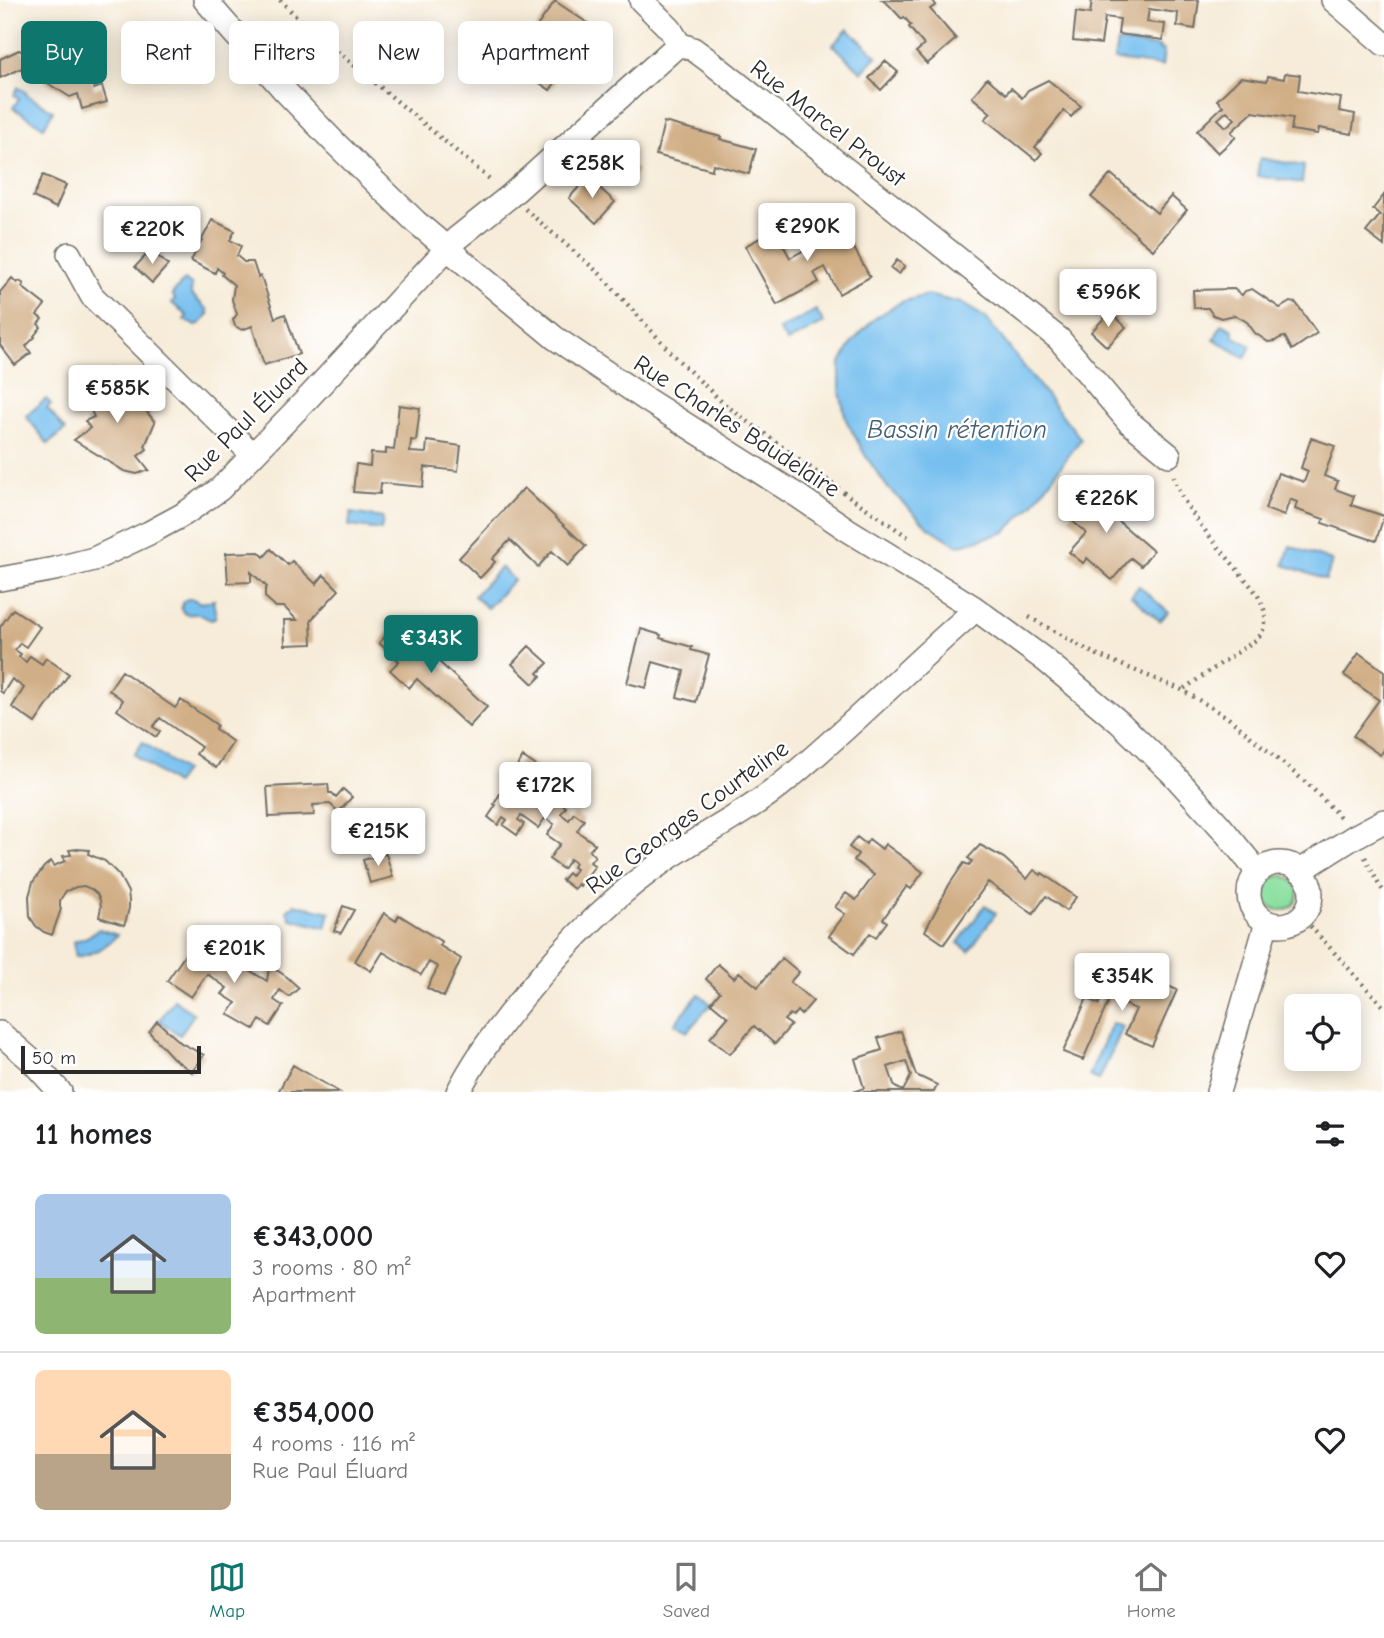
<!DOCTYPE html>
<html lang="en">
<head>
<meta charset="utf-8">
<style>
  :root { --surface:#fff; --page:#f2f2f2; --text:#202124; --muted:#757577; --line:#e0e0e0; --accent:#0f766e }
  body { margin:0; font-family:"Comic Neue",sans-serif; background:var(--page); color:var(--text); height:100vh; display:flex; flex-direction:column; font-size:26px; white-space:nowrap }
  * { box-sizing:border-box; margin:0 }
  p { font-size:23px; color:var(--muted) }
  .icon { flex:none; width:38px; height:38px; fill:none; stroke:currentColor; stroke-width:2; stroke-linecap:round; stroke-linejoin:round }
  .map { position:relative; height:1092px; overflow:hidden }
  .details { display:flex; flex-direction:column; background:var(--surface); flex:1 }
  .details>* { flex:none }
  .top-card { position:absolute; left:21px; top:21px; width:700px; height:63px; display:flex; gap:14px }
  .fabs { position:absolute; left:1284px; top:994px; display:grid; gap:14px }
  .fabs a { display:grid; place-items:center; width:77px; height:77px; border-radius:10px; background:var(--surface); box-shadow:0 4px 18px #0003; font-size:35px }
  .scale { position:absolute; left:21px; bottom:18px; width:180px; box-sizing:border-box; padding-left:7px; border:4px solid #2b2b2b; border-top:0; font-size:19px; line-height:24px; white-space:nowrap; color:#2b2b2b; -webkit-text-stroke:5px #fff; paint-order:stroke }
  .price { position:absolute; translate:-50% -60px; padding:0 16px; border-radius:7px; background:#fff; color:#222; font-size:23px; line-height:46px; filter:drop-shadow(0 2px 4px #0008) }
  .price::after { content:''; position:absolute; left:50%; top:42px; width:21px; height:16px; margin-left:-10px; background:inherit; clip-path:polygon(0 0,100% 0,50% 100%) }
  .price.selected { background:var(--accent); color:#fff }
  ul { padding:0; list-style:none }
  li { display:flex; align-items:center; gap:21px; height:175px; padding:0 35px }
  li+li { border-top:2px solid var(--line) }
  li span { display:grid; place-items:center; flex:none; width:196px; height:140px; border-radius:10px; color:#555 }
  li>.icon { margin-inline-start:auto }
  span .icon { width:84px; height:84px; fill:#fffc; stroke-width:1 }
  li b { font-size:30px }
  h2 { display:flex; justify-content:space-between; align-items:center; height:84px; padding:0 35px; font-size:30px }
  .pill { padding:0 24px; border-radius:10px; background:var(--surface); box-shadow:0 4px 18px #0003; font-size:24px; line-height:63px }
  .pill.selected { background:var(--accent); color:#fff }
  .tab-bar { display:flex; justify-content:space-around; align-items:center; height:98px; border-top:2px solid var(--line); background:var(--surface); font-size:19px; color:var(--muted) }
  .tab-bar a { display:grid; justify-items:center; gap:4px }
  .tab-bar .selected { color:var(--accent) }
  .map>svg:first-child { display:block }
</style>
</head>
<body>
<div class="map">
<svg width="1384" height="1092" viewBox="0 0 1384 1092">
  <rect width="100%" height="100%" fill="#fff"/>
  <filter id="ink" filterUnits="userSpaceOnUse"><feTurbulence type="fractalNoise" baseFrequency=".0143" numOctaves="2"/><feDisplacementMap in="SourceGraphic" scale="14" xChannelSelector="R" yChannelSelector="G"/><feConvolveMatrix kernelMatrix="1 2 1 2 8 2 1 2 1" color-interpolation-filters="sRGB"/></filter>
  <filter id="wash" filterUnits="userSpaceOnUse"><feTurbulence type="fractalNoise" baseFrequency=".00686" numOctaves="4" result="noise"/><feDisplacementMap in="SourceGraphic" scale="28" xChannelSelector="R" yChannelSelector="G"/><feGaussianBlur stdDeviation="1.57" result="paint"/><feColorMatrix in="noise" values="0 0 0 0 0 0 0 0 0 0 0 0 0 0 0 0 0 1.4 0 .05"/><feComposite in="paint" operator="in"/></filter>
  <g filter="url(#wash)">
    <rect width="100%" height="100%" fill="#f7ecd9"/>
    <path fill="#8ce0a1" stroke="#5c8666" stroke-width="2" d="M1264 893a17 17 0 1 1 34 0a17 17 0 1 1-34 0Z"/>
    <path fill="#76bfef" stroke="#50758d" stroke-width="2" d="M 848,29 L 877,56 L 862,72 L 833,45 Z
      M 1117,42 L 1160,47 L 1159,50 L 1164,50 L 1162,66 L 1114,60 Z
      M 18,87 L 26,92 L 26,94 L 53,111 L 44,127 L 13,108 L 19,99 L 14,95 Z
      M 1260,158 L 1304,166 L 1302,183 L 1257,176 Z
      M 185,280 L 192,286 L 191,294 L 208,310 L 206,312 L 209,314 L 202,322 L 196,326 L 184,320 L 187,316 L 172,303 L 175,299 L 172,294 Z
      M 927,295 L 961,303 L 986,318 L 1081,439 L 1033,504 L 1005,532 L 958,546 L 927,526 L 888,488 L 865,455 L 846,420 L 840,392 L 840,364 L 853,341 L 874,319 L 901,302 Z
      M 816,310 L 824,323 L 787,342 L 779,330 Z
      M 1222,324 L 1233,330 L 1233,336 L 1251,346 L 1245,358 L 1214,339 Z
      M 46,399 L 51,404 L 47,408 L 65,430 L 48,444 L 26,416 Z
      M 351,513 L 383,518 L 381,530 L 349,526 Z
      M 1290,546 L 1332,561 L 1326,580 L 1284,565 Z
      M 501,567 L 514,580 L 487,608 L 474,596 Z
      M 1139,586 L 1168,612 L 1160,621 L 1131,596 Z
      M 187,599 L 193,599 L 201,603 L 214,600 C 211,608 221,614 212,620 C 206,619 203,615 198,614 C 189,613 186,618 181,608 L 183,602 Z
      M 143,742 L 184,771 L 175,784 L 134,755 Z
      M 294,904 L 330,912 L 326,928 L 291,919 L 287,911 L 290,907 L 294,907 Z
      M 985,905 L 996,913 L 969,951 L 958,943 Z
      M 99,929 L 117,935 C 105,948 93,954 76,957 L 73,942 L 87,937 Z
      M 699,994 L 711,1004 L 687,1032 L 675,1023 Z
      M 174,1000 L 194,1014 L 180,1035 L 159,1021 Z
      M 1112,1023 L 1123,1027 L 1099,1080 L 1089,1076 Z"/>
    <g id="blocks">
      <path fill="#d1af86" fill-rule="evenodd" d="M 882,0 L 932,0 L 936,5 L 930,9 L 956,39 L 927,64 L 916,52 L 924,45 L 909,27 L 911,25 L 904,17 L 902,19 L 889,5 Z
        M 1092,0 L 1199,0 L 1195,29 L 1177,26 L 1178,13 L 1149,9 L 1147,22 L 1165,24 L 1163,40 L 1118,34 L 1120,19 L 1105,17 L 1101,44 L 1073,41 L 1076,12 L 1090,14 Z
        M 555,1 L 589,24 L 562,62 L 567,66 L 550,90 L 508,61 L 525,36 L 528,39 Z
        M 46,40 L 60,48 L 57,54 L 60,55 L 63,51 L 93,70 L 90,74 L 94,89 L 102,86 L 107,102 L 82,109 L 78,94 L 70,97 L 44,81 L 49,73 L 46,71 L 44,75 L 29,65 L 0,78 L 0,59 L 19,50 L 34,59 Z
        M 885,61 L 898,72 L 881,90 L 869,78 Z
        M 1285,73 L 1300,75 L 1298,91 L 1341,98 L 1339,111 L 1355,114 L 1352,134 L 1319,128 L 1318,134 L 1291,130 L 1293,118 L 1253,112 L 1231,132 L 1236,137 L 1218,153 L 1197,131 L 1223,106 L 1217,100 L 1241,77 L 1267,81 L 1268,76 L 1284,79 ZM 1227,111 L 1235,119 L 1226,127 L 1218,119 Z
        M 987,78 L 1006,94 L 1011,88 L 1022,98 L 1028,90 L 1048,80 L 1081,106 L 1071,117 L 1064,111 L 1035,147 L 1042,153 L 1036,160 L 985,119 L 991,113 L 972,97 Z
        M 664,122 L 721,137 L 720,139 L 756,149 L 749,174 L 713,164 L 712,170 L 656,155 Z
        M 623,160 L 638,170 L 628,185 L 613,175 Z
        M 1111,174 L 1157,213 L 1171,196 L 1187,210 L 1153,250 L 1136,236 L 1137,235 L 1091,197 Z
        M 43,175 L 66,185 L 56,208 L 33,197 Z
        M 588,177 L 615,202 L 596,223 L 569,198 Z
        M 1384,195 L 1384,246 L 1366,232 L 1380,215 L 1373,209 Z
        M 212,220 L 235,231 L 230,240 L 241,246 L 237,256 L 244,262 L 253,262 L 258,277 L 261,276 L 275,318 L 285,314 L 299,354 L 264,365 L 252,326 L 242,330 L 235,326 L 233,320 L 237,314 L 232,300 L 234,285 L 222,275 L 223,273 L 217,268 L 215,273 L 191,261 Z
        M 839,221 L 870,277 L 839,294 L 825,267 L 814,273 L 819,282 L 777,305 L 745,246 L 775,230 L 790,258 L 813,245 L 809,238 Z
        M 151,250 L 168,265 L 152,283 L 135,267 Z
        M 897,260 L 905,266 L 899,274 L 891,268 Z
        M 12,278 L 17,283 L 19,281 L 24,284 L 22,287 L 45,305 L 37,315 L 42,319 L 38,324 L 41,327 L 34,336 L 35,337 L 26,346 L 31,353 L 15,365 L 0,345 L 0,292 Z
        M 1234,289 L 1242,295 L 1245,291 L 1252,289 L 1280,308 L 1290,302 L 1296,303 L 1317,333 L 1292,350 L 1285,337 L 1280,338 L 1275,341 L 1268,342 L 1255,333 L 1247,322 L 1235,315 L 1221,318 L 1213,315 L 1208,308 L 1194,308 L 1193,290 Z
        M 1110,312 L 1126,327 L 1107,347 L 1091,332 Z
        M 112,369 L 155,422 L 145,446 L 147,449 L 138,456 L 149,470 L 137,474 L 124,471 L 74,440 L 90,428 L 85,421 L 94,417 L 88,404 L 93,400 L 85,391 Z
        M 399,405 L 420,408 L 416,441 L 411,440 L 410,452 L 426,453 L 427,441 L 461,446 L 458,471 L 425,467 L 423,487 L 381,483 L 380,494 L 353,492 L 356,464 L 370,466 L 371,453 L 386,454 L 386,449 L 394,450 Z
        M 1311,438 L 1335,446 L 1324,476 L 1338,481 L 1335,489 L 1354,496 L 1351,505 L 1384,516 L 1376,541 L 1322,523 L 1324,519 L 1295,509 L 1297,502 L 1290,499 L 1284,516 L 1265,509 L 1278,473 L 1304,482 L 1308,471 L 1301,468 Z
        M 1100,482 L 1122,500 L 1110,514 L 1153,551 L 1141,566 L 1131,558 L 1112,580 L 1087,558 L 1083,563 L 1069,552 L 1086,533 L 1069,518 Z
        M 524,488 L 586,546 L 568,566 L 552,551 L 538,567 L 510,540 L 492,559 L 495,562 L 480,578 L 459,558 Z
        M 271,549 L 288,565 L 292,561 L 316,584 L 324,575 L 339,590 L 311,620 L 312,644 L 285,645 L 284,620 L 297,620 L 284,607 L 276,607 L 265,597 L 265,590 L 267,587 L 251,572 L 251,582 L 228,583 L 226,553 L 259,552 L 264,557 Z
        M 13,609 L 40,627 L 26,647 L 20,643 L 15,650 L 21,654 L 19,657 L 26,662 L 30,656 L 42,664 L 46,658 L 69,674 L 35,723 L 12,707 L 24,688 L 12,679 L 3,693 L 0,691 L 0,627 Z
        M 398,623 L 487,707 L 469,727 L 417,679 L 409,688 L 390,670 L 399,661 L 379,643 Z
        M 641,629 L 661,635 L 660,638 L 692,647 L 691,650 L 709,655 L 696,702 L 677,697 L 684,671 L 653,662 L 646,688 L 627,683 Z
        M 529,646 L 548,663 L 538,673 L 541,676 L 533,684 L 512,664 Z
        M 1359,653 L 1384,671 L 1384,750 L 1380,755 L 1353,736 L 1379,700 L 1344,675 Z
        M 122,671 L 175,708 L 181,700 L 217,725 L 215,729 L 233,742 L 216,768 L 196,754 L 201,747 L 160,718 L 153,727 L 160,731 L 156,737 L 117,710 L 123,700 L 109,690 Z
        M 523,757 L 541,769 L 530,786 L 541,794 L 537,801 L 549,809 L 555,800 L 566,807 L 561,814 L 569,820 L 574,813 L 584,820 L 577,831 L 595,844 L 589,851 L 595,856 L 590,862 L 595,866 L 587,876 L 590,878 L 586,883 L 583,881 L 580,886 L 578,884 L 574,889 L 562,880 L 568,873 L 571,876 L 576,869 L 573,867 L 575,863 L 570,859 L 563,869 L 549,859 L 560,844 L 547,835 L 554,824 L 545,818 L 538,828 L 521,816 L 518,820 L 524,824 L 517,835 L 503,825 L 507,820 L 503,817 L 498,825 L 488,817 L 496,805 L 494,804 L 501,792 L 507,797 L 513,788 L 506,783 Z
        M 328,784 L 329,793 L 332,793 L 336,797 L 343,789 L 352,797 L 339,812 L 330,804 L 313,805 L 314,815 L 269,817 L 267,787 Z
        M 857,837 L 866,844 L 869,839 L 882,849 L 885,844 L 923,872 L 911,889 L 907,886 L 883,919 L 887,922 L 876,937 L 870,933 L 854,954 L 829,936 L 845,914 L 835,907 L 846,893 L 856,900 L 874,875 L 854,860 L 858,854 L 849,847 Z
        M 980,845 L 1004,858 L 1027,879 L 1034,870 L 1041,875 L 1042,873 L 1076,897 L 1066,911 L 1046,896 L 1033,914 L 988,882 L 944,944 L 925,931 L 949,885 L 964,863 L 969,865 L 972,861 L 968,858 Z
        M 77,849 L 89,850 L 88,854 L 105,861 L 119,875 L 128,892 L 129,900 L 129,908 L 126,920 L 124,925 L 99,917 L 101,907 L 100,900 L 97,894 L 91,889 L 84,886 L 76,887 L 66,891 L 60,900 L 60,907 L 61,909 L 52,935 L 44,932 L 36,926 L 30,917 L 29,896 L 33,882 L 44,867 L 51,861 L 54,866 L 65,861 L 63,856 L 71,855 L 69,850 Z
        M 386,854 L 393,877 L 370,883 L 363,860 Z
        M 343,906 L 354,910 L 341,933 L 334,931 Z
        M 384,913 L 396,921 L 399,915 L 442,942 L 439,945 L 461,959 L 444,997 L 427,988 L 438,967 L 429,962 L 421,975 L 383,952 L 371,971 L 355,961 Z
        M 194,942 L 211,952 L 242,966 L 267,981 L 269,968 L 278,971 L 287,977 L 299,988 L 289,997 L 280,990 L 274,1000 L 283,1006 L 270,1026 L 260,1020 L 254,1029 L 228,1014 L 236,1003 L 222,994 L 227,988 L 207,974 L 191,997 L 167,981 Z
        M 782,958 L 799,972 L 790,982 L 813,1001 L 801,1015 L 797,1011 L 793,1016 L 790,1014 L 784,1020 L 791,1025 L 775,1044 L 754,1026 L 730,1054 L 710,1038 L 728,1017 L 711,1003 L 720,992 L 706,979 L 718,964 L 734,978 L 739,972 L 758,987 Z
        M 1097,971 L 1112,978 L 1111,980 L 1143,995 L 1151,978 L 1177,990 L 1152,1046 L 1125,1034 L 1136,1009 L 1110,998 L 1083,1060 L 1063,1052 L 1087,998 L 1099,1004 L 1103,994 L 1090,989 Z
        M 157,1021 L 181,1043 L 204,1055 L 192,1072 L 173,1058 L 149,1032 Z
        M 901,1031 L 916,1075 L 937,1085 L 934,1092 L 853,1092 L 864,1088 L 855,1059 L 882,1050 L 878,1038 ZM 906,1061 L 911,1076 L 903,1091 L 895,1087 L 888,1067 Z
        M 293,1065 L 298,1068 L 339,1092 L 278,1092 Z"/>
    </g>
  </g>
  <g filter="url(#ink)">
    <use href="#blocks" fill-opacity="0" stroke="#726f68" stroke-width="2"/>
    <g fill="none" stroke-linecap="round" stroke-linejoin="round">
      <g stroke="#726f68" stroke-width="26">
        <path id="minor" d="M 205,0 L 283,89 L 336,144 L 416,222 L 485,280 L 555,338 L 647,400 L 798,496 L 848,530 L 973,607 L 1045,660 L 1119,722 L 1172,773 L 1221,827 L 1258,872
          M 641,0 L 670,29 L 679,44
          M 1333,0 L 1384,44
          M 69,254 L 92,296 L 253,455
          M 0,579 L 55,569 L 94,559 L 149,533 L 184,514 L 220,489 L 308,398 L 456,239 L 510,196 L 679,44 L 693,49 L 708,60 L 1059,339 L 1129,422 L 1169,455
          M1249 894a31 31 0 1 1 62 0a31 31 0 1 1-62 0Z
          M 1300,871 L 1354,837 L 1384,821
          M 0,1033 L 31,1060 L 60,1092
          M 458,1092 C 476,1057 499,1026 524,996 C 566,944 614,894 670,857 C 705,833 744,814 777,788 C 843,735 903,673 967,617 L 973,607
          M 1218,1092 L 1267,922"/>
      </g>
      <path stroke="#726f68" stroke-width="4.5" stroke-dasharray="2 5" stroke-linecap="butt" d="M 280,0 L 298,18 L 492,181
        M 525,209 L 600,274 L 676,358 L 723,403 L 850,497 L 911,539
        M 1174,476 C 1180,506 1221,549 1240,573 C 1248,583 1258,593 1262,604 C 1268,617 1266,629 1257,639 L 1182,690
        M 1029,617 L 1093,653 L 1182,690 L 1227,717 L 1309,785 L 1342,819
        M 1365,857 L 1378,883 L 1384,892
        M 1301,916 L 1384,1007"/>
      <use href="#minor" stroke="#fff" stroke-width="23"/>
    </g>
  </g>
  <g text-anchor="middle" stroke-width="5" stroke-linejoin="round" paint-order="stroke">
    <g font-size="24" fill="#2b2b2b" stroke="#fff">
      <text transform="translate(828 123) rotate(38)" y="8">Rue Marcel Proust</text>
      <text transform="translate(246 420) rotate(-45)" y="8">Rue Paul Éluard</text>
      <text transform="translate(737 426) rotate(33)" y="8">Rue Charles Baudelaire</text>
      <text transform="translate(687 817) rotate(-36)" y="8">Rue Georges Courteline</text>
    </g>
    <g font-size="26" font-style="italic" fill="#455f70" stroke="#fff">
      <text x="957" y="438">Bassin rétention</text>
    </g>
  </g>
</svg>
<div class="fabs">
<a><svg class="icon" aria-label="locate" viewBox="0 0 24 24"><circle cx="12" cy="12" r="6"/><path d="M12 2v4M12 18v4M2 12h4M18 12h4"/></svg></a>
</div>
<div class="scale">50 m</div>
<b class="price" style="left:592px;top:200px">€258K</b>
<b class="price" style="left:807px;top:263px">€290K</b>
<b class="price" style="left:152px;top:266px">€220K</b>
<b class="price" style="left:1108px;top:329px">€596K</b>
<b class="price" style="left:117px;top:425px">€585K</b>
<b class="price" style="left:1106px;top:535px">€226K</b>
<b class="price selected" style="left:431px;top:675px">€343K</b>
<b class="price" style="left:545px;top:822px">€172K</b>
<b class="price" style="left:378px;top:868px">€215K</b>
<b class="price" style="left:234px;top:985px">€201K</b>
<b class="price" style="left:1122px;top:1013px">€354K</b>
<div class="top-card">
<a class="pill selected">Buy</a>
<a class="pill">Rent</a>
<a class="pill">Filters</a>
<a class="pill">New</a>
<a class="pill">Apartment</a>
</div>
</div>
<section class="details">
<h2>11 homes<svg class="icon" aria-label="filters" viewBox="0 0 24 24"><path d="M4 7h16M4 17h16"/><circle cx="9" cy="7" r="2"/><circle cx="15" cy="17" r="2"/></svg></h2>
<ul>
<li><span style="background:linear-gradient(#a9c7e8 60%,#8fb573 0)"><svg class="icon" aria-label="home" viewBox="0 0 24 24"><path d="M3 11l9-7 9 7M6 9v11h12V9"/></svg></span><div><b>€343,000</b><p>3 rooms · 80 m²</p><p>Apartment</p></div><svg class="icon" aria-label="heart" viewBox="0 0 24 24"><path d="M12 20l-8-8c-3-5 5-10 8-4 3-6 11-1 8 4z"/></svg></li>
<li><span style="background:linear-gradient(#ffd9b3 60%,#b9a48a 0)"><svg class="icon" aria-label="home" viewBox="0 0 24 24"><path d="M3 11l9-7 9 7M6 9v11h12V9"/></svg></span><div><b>€354,000</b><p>4 rooms · 116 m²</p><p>Rue Paul Éluard</p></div><svg class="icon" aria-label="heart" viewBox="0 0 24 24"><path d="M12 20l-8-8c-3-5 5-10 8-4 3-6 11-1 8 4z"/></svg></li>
</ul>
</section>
<nav class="tab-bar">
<a class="selected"><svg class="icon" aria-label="map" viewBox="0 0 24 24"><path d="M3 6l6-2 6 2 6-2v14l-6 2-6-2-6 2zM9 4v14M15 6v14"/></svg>Map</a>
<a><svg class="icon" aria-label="saved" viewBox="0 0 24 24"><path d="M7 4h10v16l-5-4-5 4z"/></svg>Saved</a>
<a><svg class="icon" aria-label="home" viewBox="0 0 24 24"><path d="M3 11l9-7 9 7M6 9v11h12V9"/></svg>Home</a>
</nav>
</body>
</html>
